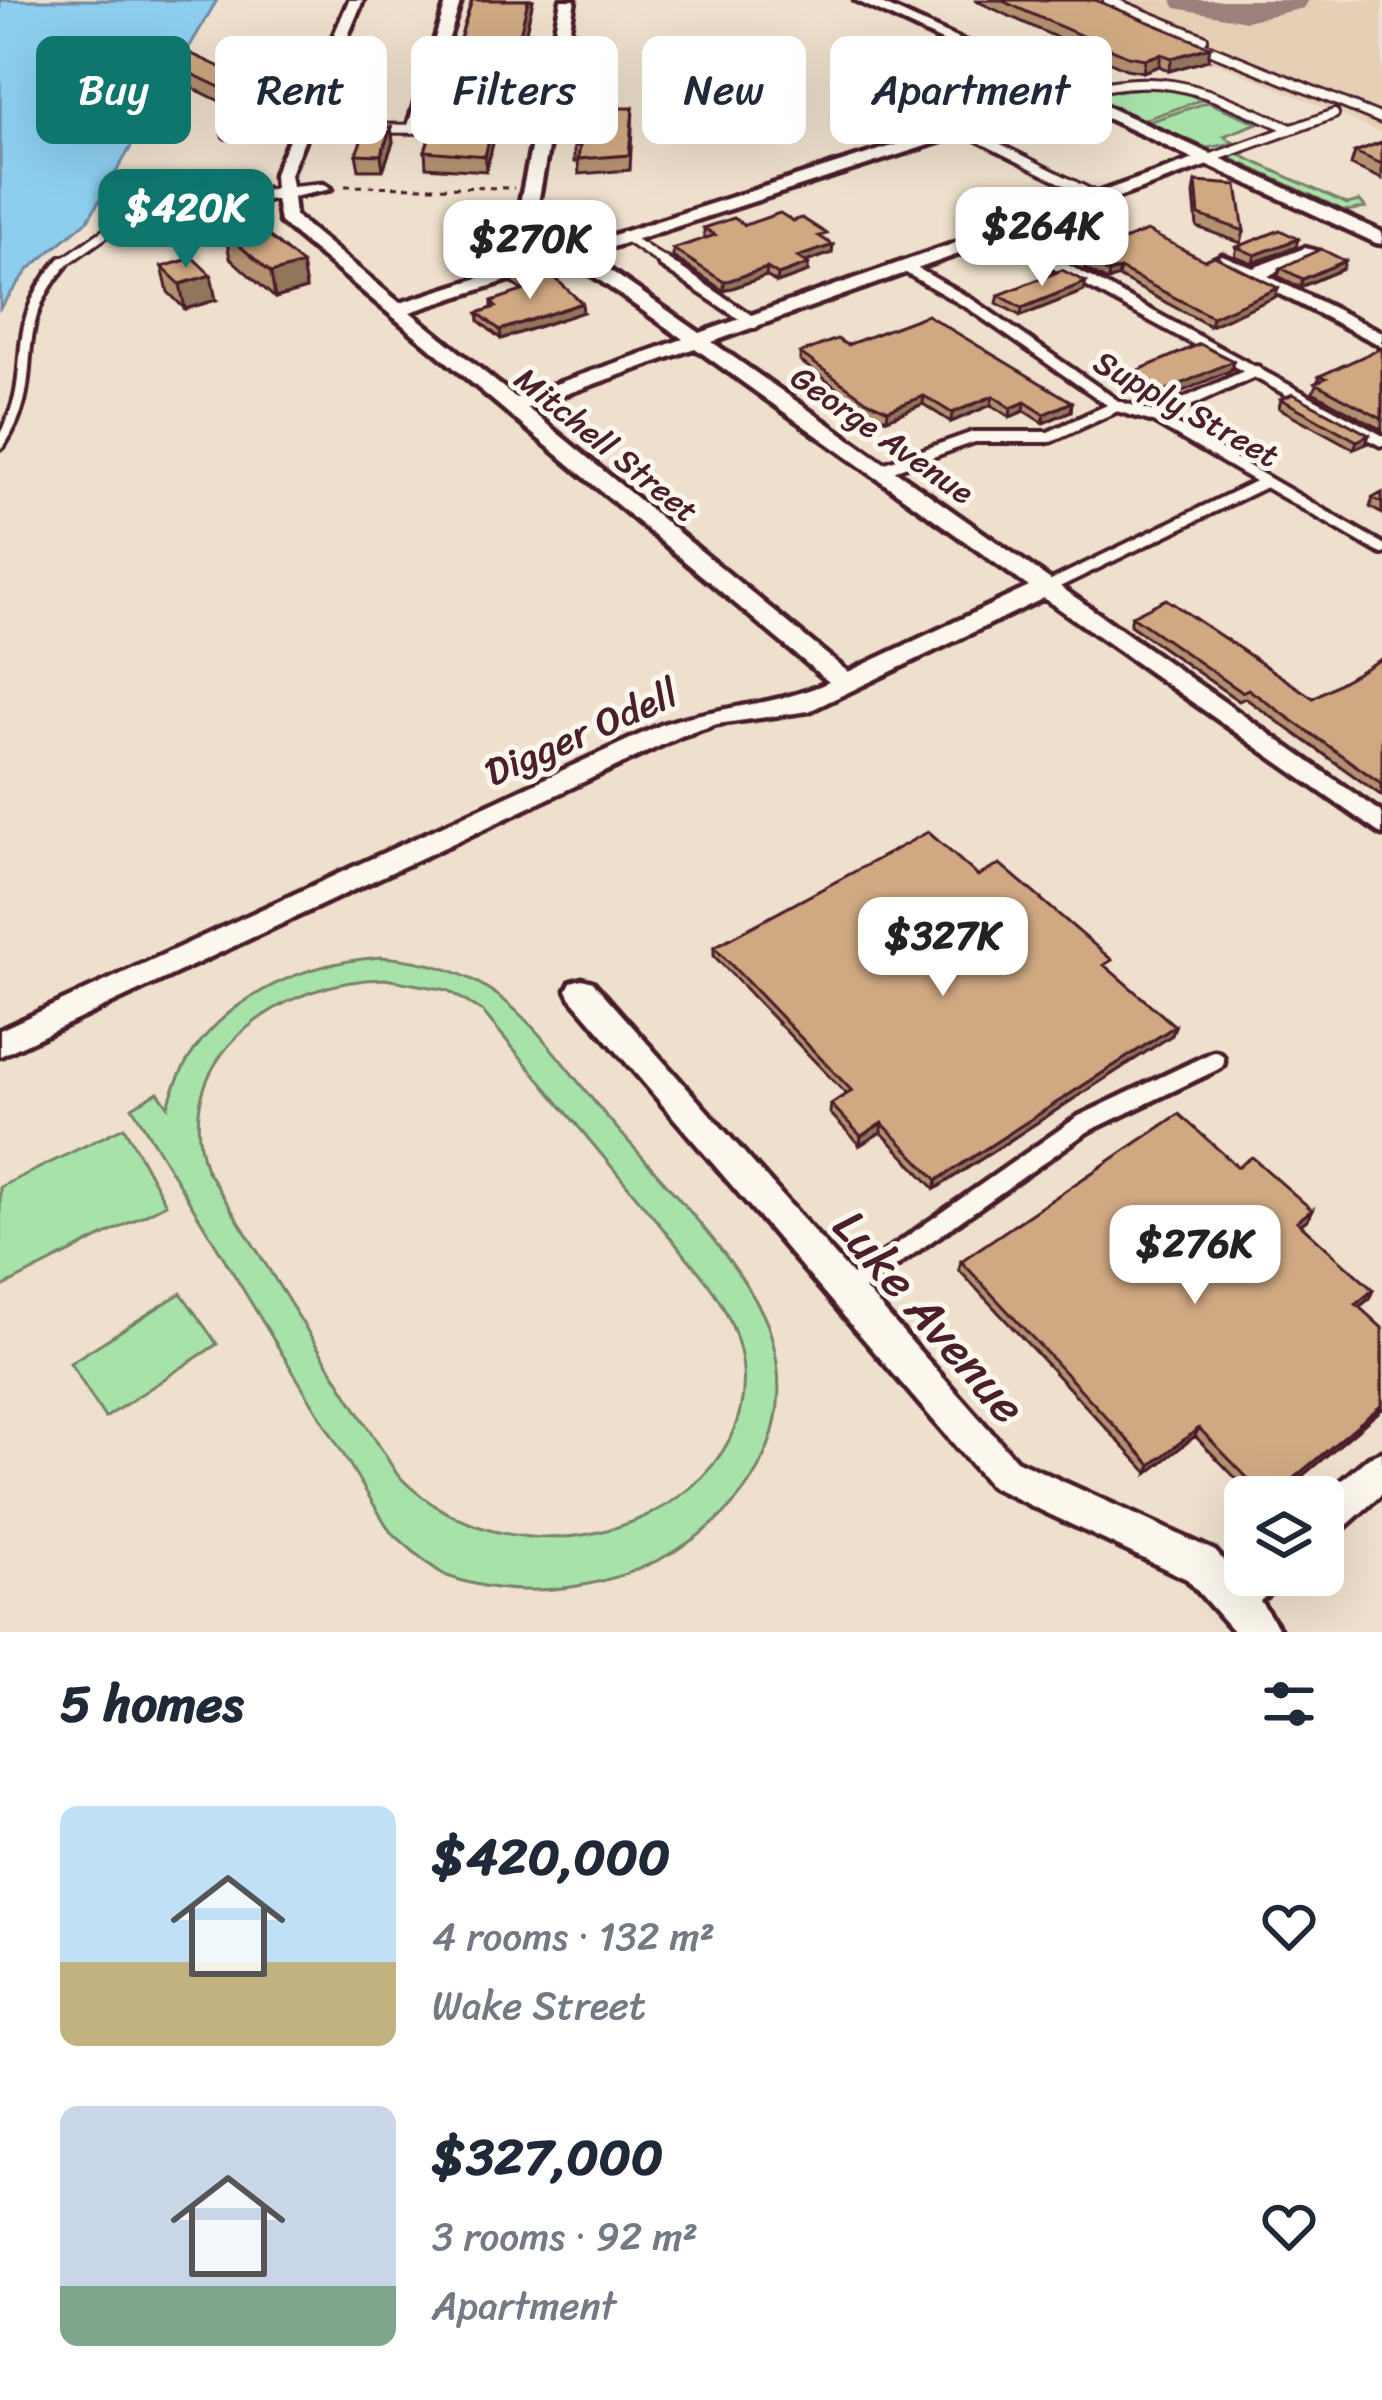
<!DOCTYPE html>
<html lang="en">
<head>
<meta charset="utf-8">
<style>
  :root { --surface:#fff; --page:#f2f2f3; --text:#1f2937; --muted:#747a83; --accent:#0f766e }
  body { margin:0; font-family:Sriracha,sans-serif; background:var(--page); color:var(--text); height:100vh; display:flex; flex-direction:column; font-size:45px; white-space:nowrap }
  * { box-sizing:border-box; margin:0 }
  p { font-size:39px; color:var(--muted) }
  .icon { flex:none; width:66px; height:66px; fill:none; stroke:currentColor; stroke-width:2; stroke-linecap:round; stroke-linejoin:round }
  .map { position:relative; height:1632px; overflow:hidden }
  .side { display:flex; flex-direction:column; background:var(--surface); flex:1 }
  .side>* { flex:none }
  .banner { position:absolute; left:36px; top:36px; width:1311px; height:108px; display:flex; gap:24px }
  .fabs { position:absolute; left:1224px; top:1476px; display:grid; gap:24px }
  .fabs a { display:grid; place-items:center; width:120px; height:120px; border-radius:18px; background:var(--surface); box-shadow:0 12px 48px #0002; font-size:60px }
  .price { position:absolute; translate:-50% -102px; padding:0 27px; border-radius:24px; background:#fff; color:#222; font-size:39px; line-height:78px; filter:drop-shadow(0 3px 6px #0008) }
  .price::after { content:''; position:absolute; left:50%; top:72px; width:36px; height:27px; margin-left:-18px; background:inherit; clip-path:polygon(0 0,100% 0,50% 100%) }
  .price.active { background:var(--accent); color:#fff }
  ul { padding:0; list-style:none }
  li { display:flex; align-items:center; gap:36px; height:300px; padding:0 60px }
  li span { display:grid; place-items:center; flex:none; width:336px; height:240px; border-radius:18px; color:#555 }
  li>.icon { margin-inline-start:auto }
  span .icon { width:144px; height:144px; fill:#fffc; stroke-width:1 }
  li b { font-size:51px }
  h2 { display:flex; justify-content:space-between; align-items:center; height:144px; padding:0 60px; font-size:51px }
  .pill { padding:0 42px; border-radius:18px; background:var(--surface); box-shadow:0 12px 48px #0002; font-size:42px; line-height:108px }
  .pill.active { background:var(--accent); color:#fff }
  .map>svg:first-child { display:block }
</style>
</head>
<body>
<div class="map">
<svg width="1382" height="1632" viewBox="0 0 1382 1632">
  <rect width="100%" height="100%" fill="#eee0cc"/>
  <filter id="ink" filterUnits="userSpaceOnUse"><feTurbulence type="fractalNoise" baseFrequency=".00833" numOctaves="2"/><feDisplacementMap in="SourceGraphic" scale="24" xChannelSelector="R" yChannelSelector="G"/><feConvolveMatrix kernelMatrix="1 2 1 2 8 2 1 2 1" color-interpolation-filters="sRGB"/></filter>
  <g filter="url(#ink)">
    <path fill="#e5d0b6" d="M 1063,0 L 1382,0 L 1382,133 L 1294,95 Z"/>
    <path fill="#a7e3a9" stroke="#78816a" stroke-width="3" fill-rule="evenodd" d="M 1169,85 L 1201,100 L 1143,120 L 1091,95 L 1112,87 L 1118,91 Z
      M 1208,102 L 1258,123 L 1224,136 L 1234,143 L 1207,148 L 1148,122 Z
      M 1247,151 L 1242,156 L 1347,204 L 1360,201 L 1366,208 L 1345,211 L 1228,157 Z
      M 381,957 C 502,966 530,1025 602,1111 C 647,1165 753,1271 771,1335 C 823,1515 601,1632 447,1576 C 426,1565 408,1546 390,1531 L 132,1107 L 158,1092 L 168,1106 C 195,1010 288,964 381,957 ZM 385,979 L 447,990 L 483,1012 L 700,1273 C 858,1470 546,1632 397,1474 L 206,1169 C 167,1054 284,980 385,979 Z
      M 124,1127 L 166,1204 L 0,1288 L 0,1187 Z
      M 181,1293 L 217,1344 L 105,1418 L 70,1363 Z"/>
    <path fill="#8dceef" stroke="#7288a1" stroke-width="3" d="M 0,0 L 217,0 L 88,220 L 29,269 L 0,308 Z"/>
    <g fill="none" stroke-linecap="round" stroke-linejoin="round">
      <path fill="#9c807c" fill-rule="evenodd" d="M 1171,0 L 1309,0 L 1304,8 L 1246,21 L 1176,8 Z"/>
      <g stroke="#4a1f2b" stroke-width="14">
        <path id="service-far2" d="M 1108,0 L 1203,39
          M 1192,42 L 1382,119
          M 1069,95 C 1167,67 1203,91 1291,129
          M 960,128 L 1103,200
          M 476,130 L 543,131
          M 227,134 L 299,128 L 448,129
          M 1209,159 L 1334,114
          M 623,235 L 668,265
          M 1002,235 L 1057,265
          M 60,265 L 117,225"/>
      </g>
      <g stroke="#4a1f2b" stroke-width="18">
        <path id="service-far1" d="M 663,262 L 754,323
          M 1052,262 L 1382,441
          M 909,269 L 972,305 L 1117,406 L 1154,417 L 1382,549
          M 1154,417 L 1256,371
          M 0,443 C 46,373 0,335 63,262
          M 878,471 L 974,437 L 1049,437 L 1117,406
          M 1046,588 L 1265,482"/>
      </g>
      <g stroke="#4a1f2b" stroke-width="27">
        <path id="service" d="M 845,1291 L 1083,1124 L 1215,1061"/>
      </g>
      <g stroke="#4a1f2b" stroke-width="9">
        <path id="minor" d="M 349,0 L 363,0 L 290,174 L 292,187 L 323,184 L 331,189 L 293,197 L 295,216 L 400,303 L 560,252 L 535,234 L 520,203 L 561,0 L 575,0 L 538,203 L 549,227 L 576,247 L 1055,94 L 855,0 L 873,0 L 1382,232 L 1382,244 L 1376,243 L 1208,165 L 712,342 L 1382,813 L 1382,835 L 1044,598 L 809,711 L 717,724 L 681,736 L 0,1056 L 0,1030 L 663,724 C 718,706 777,706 829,682 L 280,222 L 276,199 L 233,203 L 111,229 L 111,221 L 117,220 L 233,193 L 275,189 L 274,174 ZM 1068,100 L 1194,159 L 700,333 L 588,255 ZM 571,260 L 683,339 L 516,398 L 410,312 ZM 695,348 L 1029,587 L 848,672 L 527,408 Z
          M 447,0 L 461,0 L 420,129 L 406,132 Z
          M 1305,248 L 1320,252 L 1268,276 L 1382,332 L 1382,346 L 1213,260 L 1222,255 L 1253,268 Z
          M 582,979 L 593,982 L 1016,1460 L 1215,1551 L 1234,1572 L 1245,1562 L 1245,1575 L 1280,1575 L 1274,1589 L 1260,1601 L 1281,1632 L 1234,1632 L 1187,1579 L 990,1486 L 571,998 L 567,990 L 571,982 Z
          M 1382,1452 L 1382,1494 L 1337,1534 L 1323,1540 L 1322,1497 L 1369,1457 Z"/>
      </g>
      <path stroke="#4a1f2b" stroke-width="3" stroke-dasharray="6 6" stroke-linecap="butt" d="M 345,186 L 514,188"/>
      <use href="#service-far2" stroke="#fbf7ec" stroke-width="8"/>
      <use href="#service-far1" stroke="#fbf7ec" stroke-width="10"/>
      <use href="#service" stroke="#fbf7ec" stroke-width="18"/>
      <use href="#minor" fill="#fbf7ec" fill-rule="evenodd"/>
    </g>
    <path fill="#b39170" stroke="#4a1f2b" stroke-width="3" d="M 472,0 L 533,0 L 505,122 L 441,122 L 439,106 Z
      M 974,0 L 1095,0 L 1208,60 L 1169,71 L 1159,66 L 1143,72 L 1126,69 Z
      M 165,61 L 287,98 L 289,113 L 263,122 L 168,76 Z
      M 981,69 L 976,107 L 966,107 L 965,112 L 923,109 L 920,101 L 903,100 L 903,92 Z
      M 633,108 L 630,170 L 579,174 L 578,162 L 574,162 L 574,146 Z
      M 493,123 L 494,139 L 486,171 L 426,167 L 425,151 Z
      M 391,127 L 393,142 L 383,170 L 359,170 L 356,154 Z
      M 1382,142 L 1382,179 L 1351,165 L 1355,152 Z
      M 1196,182 L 1244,231 L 1241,243 L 1197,227 L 1194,194 Z
      M 745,225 L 827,241 L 832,253 L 806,262 L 808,264 L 808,272 L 777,283 L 766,276 L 724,291 L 673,257 L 673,249 L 706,238 L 704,236 L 704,228 Z
      M 225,233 L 302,264 L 306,289 L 275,298 L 230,258 Z
      M 1237,247 L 1296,247 L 1253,263 L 1235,256 Z
      M 1090,253 L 1275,297 L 1210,326 L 1118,277 L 1108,281 L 1085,269 Z
      M 162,267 L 216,300 L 185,309 L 168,292 Z
      M 1281,268 L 1343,269 L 1300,287 L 1278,276 Z
      M 513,275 L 583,312 L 501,339 L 479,321 L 478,313 L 492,308 L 492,301 L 523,291 L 513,284 Z
      M 1084,291 L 1021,316 L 997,303 L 999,295 Z
      M 847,345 L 1072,402 L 1071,411 L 1043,423 L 1024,411 L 1010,417 L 991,405 L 951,422 L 923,404 L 887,419 L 866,410 L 800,361 L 800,353 Z
      M 1382,348 L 1382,430 L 1313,392 L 1320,376 Z
      M 1233,361 L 1231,370 L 1158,402 L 1126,383 L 1127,375 Z
      M 1281,399 L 1366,444 L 1354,449 L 1279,408 Z
      M 1382,493 L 1382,514 L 1370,507 L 1373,498 Z
      M 1132,616 L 1313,698 L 1382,659 L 1382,796 L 1245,698 L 1239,701 L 1130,625 Z
      M 978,876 L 1109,970 L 1175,1026 L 1172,1035 L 935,1189 L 881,1132 L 860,1145 L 830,1113 L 831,1104 L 846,1094 L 714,956 L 714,947 Z
      M 1238,1167 L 1312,1210 L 1308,1219 L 1300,1225 L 1373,1290 L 1369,1299 L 1359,1307 L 1382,1328 L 1382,1409 L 1277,1497 L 1254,1497 L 1195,1436 L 1148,1473 L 959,1270 L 961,1261 Z"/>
    <path fill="#92765b" stroke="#4a1f2b" stroke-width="3" d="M 528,0 L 533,0 L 505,122 L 503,107 Z
      M 1210,47 L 1208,60 L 1169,71 L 1172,58 Z
      M 1161,54 L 1159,66 L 1143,72 L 1145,59 Z
      M 287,98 L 289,113 L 263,122 L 261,107 Z
      M 493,123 L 494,139 L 486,171 L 485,156 Z
      M 391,127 L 393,142 L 383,170 L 381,155 Z
      M 1298,239 L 1296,247 L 1253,263 L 1255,255 Z
      M 833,245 L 832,253 L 797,265 L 797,257 Z
      M 1345,261 L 1343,269 L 1300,287 L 1303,279 Z
      M 302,264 L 306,289 L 275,298 L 271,273 Z
      M 808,264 L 808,272 L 777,283 L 778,275 Z
      M 767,268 L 766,276 L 724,291 L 724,282 Z
      M 1120,269 L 1118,277 L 1108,281 L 1109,273 Z
      M 211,275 L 216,300 L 185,309 L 180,284 Z
      M 1086,282 L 1084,291 L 1021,316 L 1022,308 Z
      M 1278,288 L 1275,297 L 1210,326 L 1212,317 Z
      M 582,303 L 583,312 L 501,339 L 500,330 Z
      M 1233,361 L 1231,370 L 1158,402 L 1160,393 Z
      M 924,396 L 923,404 L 887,419 L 888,410 Z
      M 993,396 L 991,405 L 951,422 L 952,413 Z
      M 1025,402 L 1024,411 L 1010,417 L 1011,408 Z
      M 1072,402 L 1071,411 L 1043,423 L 1044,414 Z
      M 1369,435 L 1366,444 L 1354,449 L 1357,441 Z
      M 1175,1026 L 1172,1035 L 935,1189 L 937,1180 Z
      M 882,1123 L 881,1132 L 860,1145 L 861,1136 Z
      M 1312,1210 L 1308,1219 L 1293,1230 L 1297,1221 Z
      M 1373,1290 L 1369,1299 L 1351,1313 L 1356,1304 Z
      M 1382,1405 L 1382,1409 L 1277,1497 L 1271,1497 Z
      M 1199,1428 L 1195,1436 L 1148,1473 L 1151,1465 Z"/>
    <path fill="#d0a982" stroke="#4a1f2b" stroke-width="3" d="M 472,0 L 528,0 L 503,107 L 439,106 Z
      M 1000,0 L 1095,0 L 1210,47 L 1172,58 L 1161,54 L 1145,59 L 1128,56 Z
      M 168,43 L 287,98 L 261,107 L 165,61 Z
      M 909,66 L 981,69 L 977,99 L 967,99 L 966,104 L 923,101 L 921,94 L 903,92 Z
      M 585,108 L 633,108 L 629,155 L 578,159 L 580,146 L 574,146 L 578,115 L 584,115 Z
      M 434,123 L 493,123 L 485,156 L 425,151 Z
      M 367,126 L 391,127 L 381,155 L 356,154 Z
      M 1382,142 L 1382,164 L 1355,152 Z
      M 1196,182 L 1237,185 L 1244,231 L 1199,215 Z
      M 780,213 L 793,221 L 802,218 L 827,234 L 819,236 L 833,245 L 797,257 L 808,264 L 778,275 L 767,268 L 724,282 L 673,249 L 715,235 L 704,228 L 734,218 L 745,225 Z
      M 256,225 L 302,264 L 271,273 L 225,233 Z
      M 1280,230 L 1298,239 L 1255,255 L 1237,247 Z
      M 1147,231 L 1204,260 L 1214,256 L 1278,288 L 1212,317 L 1120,269 L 1109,273 L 1086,260 L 1096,256 L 1090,253 Z
      M 1321,249 L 1345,261 L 1303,279 L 1281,268 Z
      M 193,258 L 211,275 L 180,284 L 162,267 Z
      M 1062,270 L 1086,282 L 1022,308 L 999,295 Z
      M 513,275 L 555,278 L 582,303 L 500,330 L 478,313 L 496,307 L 492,301 L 531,288 Z
      M 927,315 L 1072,402 L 1044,414 L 1025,402 L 1011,408 L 993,396 L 952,413 L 924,396 L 888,410 L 867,401 L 800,353 L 837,339 L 847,345 Z
      M 1200,344 L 1233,361 L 1160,393 L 1127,375 Z
      M 1382,348 L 1382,419 L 1315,383 L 1326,378 L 1320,376 Z
      M 1293,394 L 1369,435 L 1357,441 L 1281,399 Z
      M 1382,493 L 1382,503 L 1373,498 Z
      M 1166,599 L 1313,698 L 1382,659 L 1382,784 L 1248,689 L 1242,692 L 1132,616 Z
      M 928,832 L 978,876 L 1000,864 L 1112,960 L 1104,965 L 1175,1026 L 937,1180 L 882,1123 L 861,1136 L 831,1104 L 852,1091 L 714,947 Z
      M 1179,1114 L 1238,1167 L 1252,1157 L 1312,1210 L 1297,1221 L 1373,1290 L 1356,1304 L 1382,1328 L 1382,1405 L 1271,1497 L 1266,1497 L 1199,1428 L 1151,1465 L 961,1261 Z"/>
  </g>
  <g text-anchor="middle" stroke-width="10" stroke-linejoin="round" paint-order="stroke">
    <g font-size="33" fill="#4a1f2b" stroke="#fbf7ec">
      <text transform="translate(1187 408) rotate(29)" y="12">Supply Street</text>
      <text transform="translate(883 434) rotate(35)" y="12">George Avenue</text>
      <text transform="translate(607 444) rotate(39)" y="12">Mitchell Street</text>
    </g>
    <g font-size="39" fill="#4a1f2b" stroke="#fbf7ec">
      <text transform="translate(581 732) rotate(-24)" y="14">Digger Odell</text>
    </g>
    <g font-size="48" fill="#4a1f2b" stroke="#fbf7ec">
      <text transform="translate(930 1316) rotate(49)" y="17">Luke Avenue</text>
    </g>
  </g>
</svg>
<div class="fabs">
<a><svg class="icon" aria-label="layers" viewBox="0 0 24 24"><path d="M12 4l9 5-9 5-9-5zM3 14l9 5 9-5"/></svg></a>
</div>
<b class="price active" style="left:186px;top:271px">$420K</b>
<b class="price" style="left:1042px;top:289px">$264K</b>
<b class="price" style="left:530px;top:302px">$270K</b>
<b class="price" style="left:943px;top:999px">$327K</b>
<b class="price" style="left:1195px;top:1307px">$276K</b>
<div class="banner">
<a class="pill active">Buy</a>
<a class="pill">Rent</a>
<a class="pill">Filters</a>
<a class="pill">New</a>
<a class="pill">Apartment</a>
</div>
</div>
<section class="side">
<h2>5 homes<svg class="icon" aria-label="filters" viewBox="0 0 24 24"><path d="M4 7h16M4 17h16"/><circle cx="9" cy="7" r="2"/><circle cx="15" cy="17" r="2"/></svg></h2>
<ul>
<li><span style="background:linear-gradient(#bfe0f5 65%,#c2b280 0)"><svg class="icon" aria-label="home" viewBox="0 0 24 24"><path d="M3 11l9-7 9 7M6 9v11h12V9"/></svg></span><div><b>$420,000</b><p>4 rooms · 132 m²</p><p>Wake Street</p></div><svg class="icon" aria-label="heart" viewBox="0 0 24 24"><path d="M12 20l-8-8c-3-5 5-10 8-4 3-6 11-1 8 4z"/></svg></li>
<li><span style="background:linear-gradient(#c9d6e8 75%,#7fa58c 0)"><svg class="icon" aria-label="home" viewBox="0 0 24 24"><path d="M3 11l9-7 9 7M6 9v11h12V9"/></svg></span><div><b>$327,000</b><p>3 rooms · 92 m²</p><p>Apartment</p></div><svg class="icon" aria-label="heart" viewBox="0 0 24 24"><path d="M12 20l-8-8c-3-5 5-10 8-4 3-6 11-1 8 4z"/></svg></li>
</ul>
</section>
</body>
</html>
